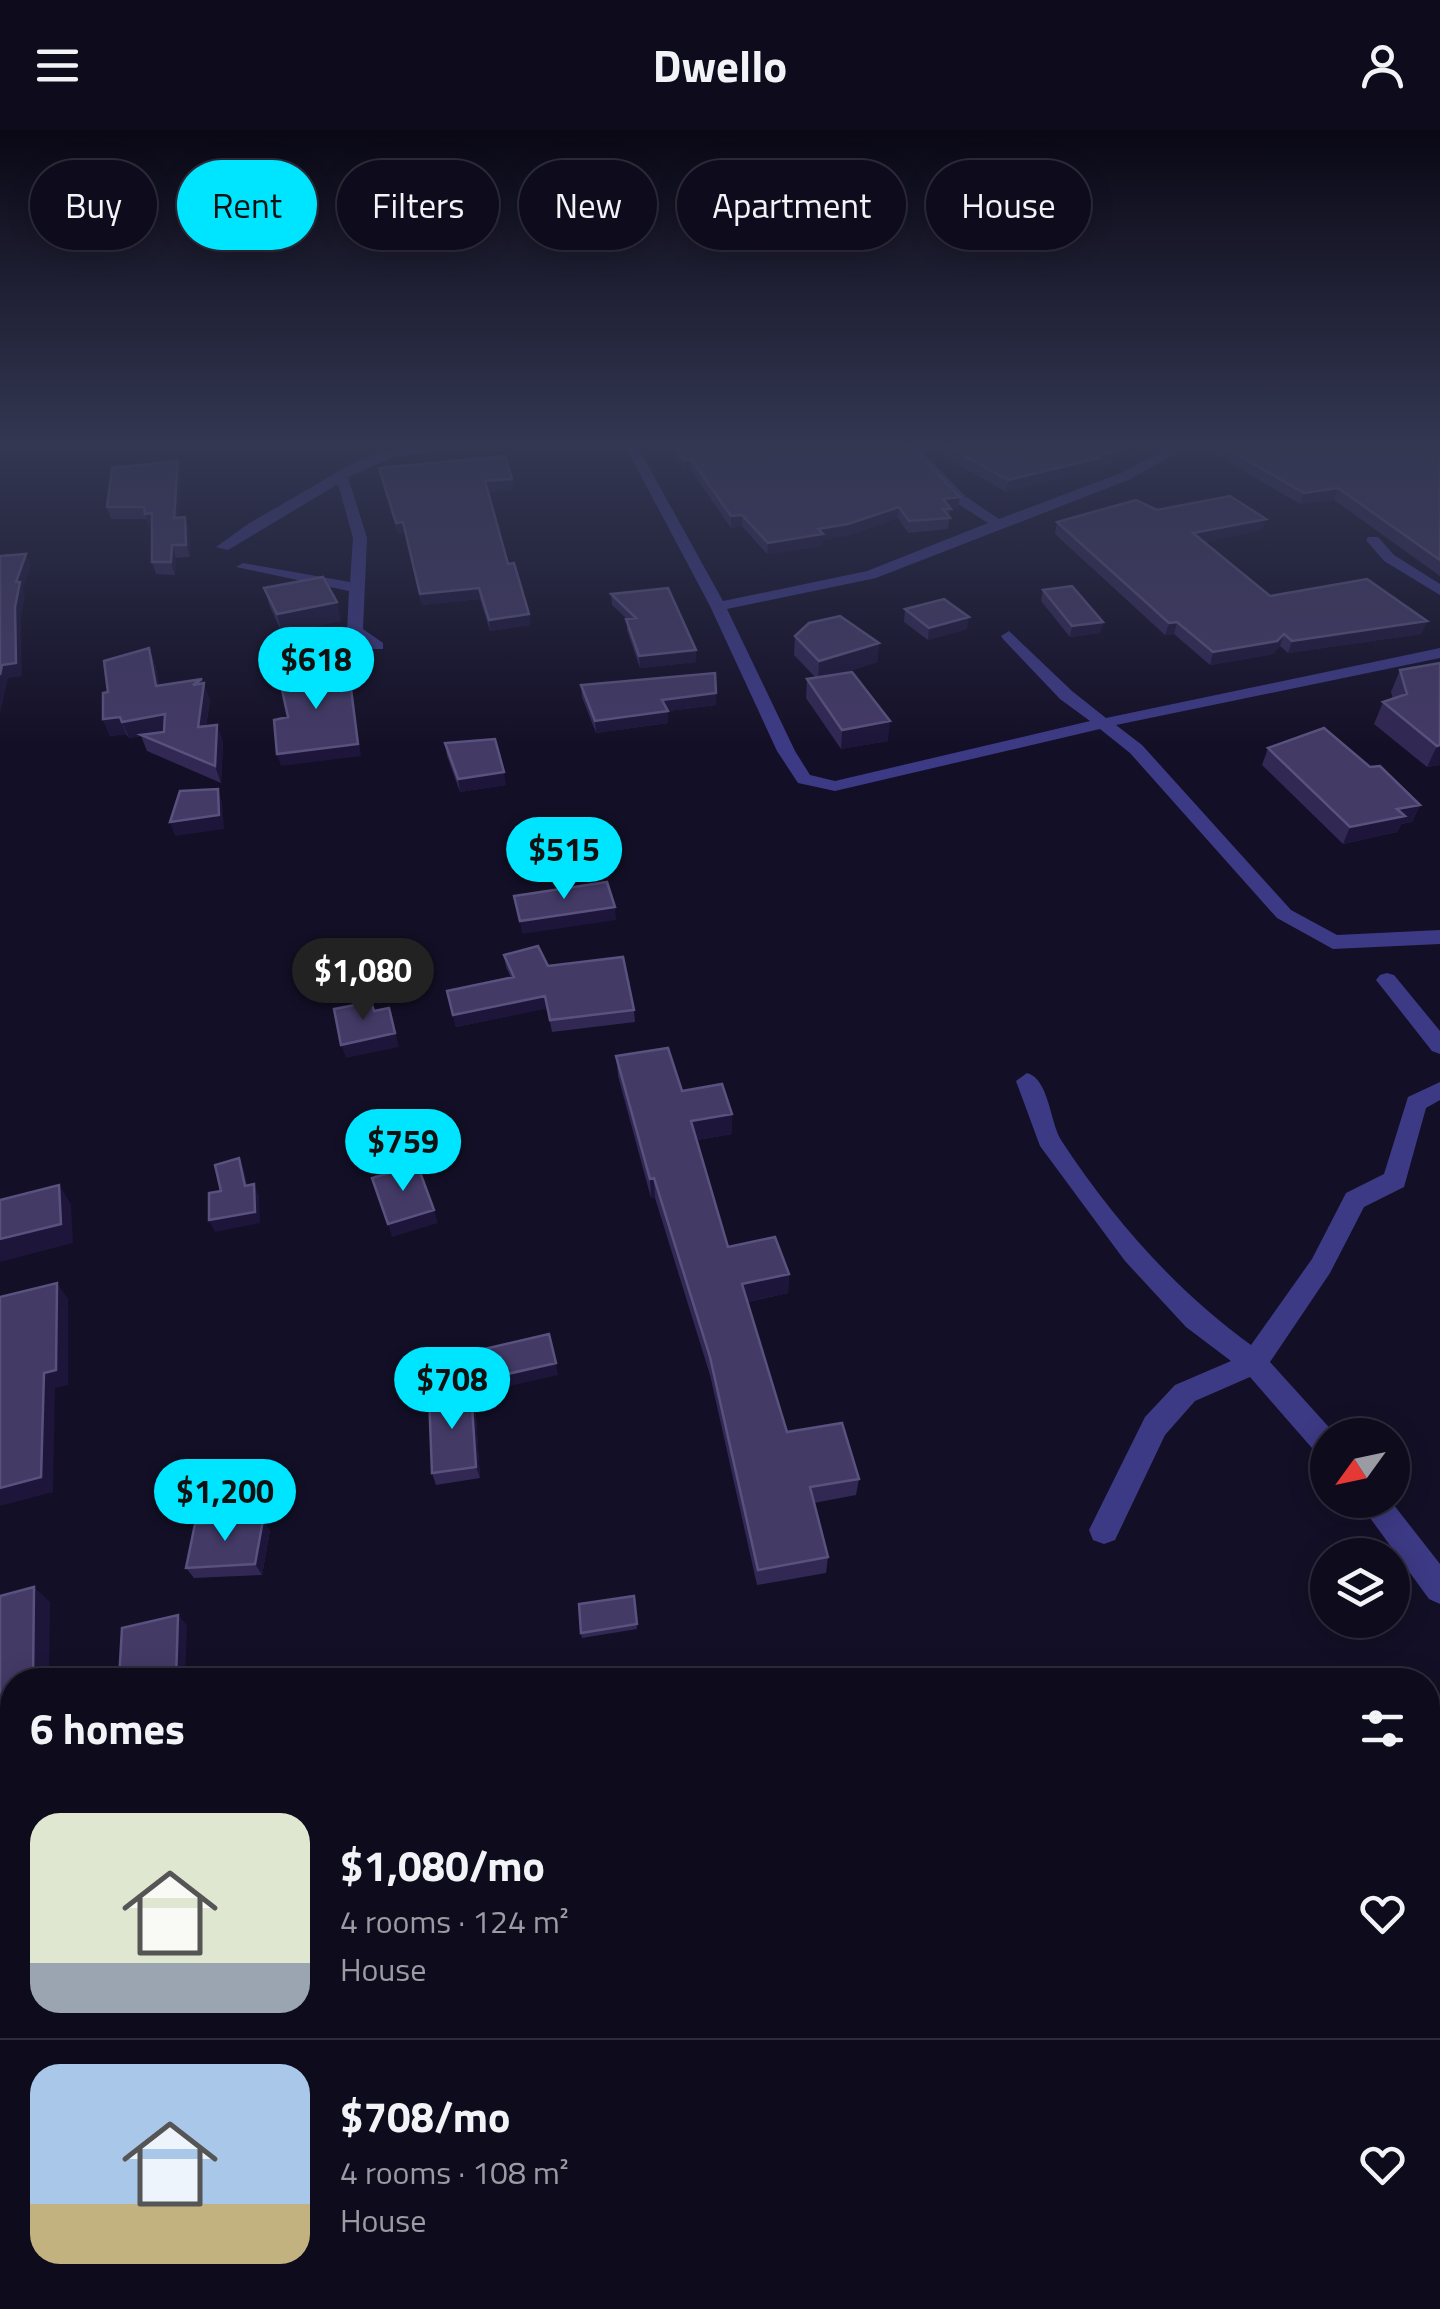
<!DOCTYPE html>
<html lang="en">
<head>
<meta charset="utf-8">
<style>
  :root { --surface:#0e0b1c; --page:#171425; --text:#f1f3f6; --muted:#9b9ba3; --line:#2e2b3b; --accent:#00e5ff }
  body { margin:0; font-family:"Titillium Web",sans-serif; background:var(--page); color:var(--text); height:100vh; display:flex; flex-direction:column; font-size:38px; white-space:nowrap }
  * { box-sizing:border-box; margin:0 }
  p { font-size:32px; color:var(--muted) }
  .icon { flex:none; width:55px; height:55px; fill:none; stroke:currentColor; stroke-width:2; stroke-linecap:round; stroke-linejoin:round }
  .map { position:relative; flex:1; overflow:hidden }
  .drawer { position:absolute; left:0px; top:1538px; width:1440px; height:642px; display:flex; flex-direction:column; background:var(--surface); border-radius:40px 40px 0 0; box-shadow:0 5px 25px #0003,0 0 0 2px var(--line) }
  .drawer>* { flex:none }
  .banner { position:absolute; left:30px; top:30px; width:1380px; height:90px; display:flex; gap:20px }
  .needle { width:65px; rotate:237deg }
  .tools { position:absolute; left:1310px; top:1288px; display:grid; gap:20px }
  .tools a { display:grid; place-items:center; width:100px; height:100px; border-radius:50%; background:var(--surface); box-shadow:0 5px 25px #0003,0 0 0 2px var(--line); font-size:50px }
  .price { position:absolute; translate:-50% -85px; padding:0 22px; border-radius:35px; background:var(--accent); color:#111; font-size:32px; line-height:65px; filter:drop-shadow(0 2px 5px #0008) }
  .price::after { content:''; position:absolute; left:50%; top:60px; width:30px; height:22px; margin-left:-15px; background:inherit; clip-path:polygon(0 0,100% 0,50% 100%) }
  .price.current { background:#222; color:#fff }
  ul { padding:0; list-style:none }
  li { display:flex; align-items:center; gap:30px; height:250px; padding:0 30px }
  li+li { border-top:2px solid var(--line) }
  li span { display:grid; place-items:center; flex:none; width:280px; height:200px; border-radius:30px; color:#555 }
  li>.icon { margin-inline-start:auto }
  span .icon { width:120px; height:120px; fill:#fffc; stroke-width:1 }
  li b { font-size:42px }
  h2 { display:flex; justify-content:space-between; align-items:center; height:120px; padding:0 30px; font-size:42px }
  .tag { padding:0 35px; border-radius:45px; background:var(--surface); box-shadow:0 5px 25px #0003,0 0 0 2px var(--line); font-size:35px; line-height:90px }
  .tag.current { background:var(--accent); color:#111 }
  header { display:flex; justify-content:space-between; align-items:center; height:130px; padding:0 30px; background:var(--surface); font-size:45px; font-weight:700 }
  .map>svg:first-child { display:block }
</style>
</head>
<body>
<header><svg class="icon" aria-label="menu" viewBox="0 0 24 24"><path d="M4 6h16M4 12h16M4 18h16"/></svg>Dwello<svg class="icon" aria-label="person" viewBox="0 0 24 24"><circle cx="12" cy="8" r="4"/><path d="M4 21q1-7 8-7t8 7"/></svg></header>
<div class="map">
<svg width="1440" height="2179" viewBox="0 0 1440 2179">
  <rect width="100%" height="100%" fill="#130f26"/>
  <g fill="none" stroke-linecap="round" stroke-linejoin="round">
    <path fill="#3d3a85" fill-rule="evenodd" d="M 460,312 L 496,312 L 395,327 L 348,347 L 367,408 L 363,499 L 383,513 L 383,519 L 371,519 L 347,501 L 349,461 L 236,437 L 243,433 L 350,452 L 353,408 L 338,354 L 228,420 L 216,417 L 248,394 L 353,333 L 393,319 Z
      M 623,312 L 635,312 L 723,471 L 867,441 L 988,393 L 955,372 L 900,312 L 913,312 L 965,366 L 999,389 L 1121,343 L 1180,312 L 1195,312 L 1131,349 L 876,448 L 727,479 L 795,621 L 810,645 L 835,651 L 1090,591 L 1060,569 L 1003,509 L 1001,506 L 1009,501 L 1072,561 L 1106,588 L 1440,518 L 1440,528 L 1116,595 L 1142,615 L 1291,780 L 1337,805 L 1440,800 L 1440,814 L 1333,819 L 1277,788 L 1130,623 L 1100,599 L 835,661 L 798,653 L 777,621 L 710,476 Z
      M 1368,407 L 1378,407 L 1394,425 L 1440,454 L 1440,465 L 1384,431 L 1366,410 Z
      M 1387,843 L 1394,845 L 1440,901 L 1440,924 L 1432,921 L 1380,855 L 1376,850 L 1380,845 Z
      M 1027,943 C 1049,949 1050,992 1061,1010 C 1112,1088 1176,1161 1251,1215 L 1312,1129 L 1346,1063 L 1384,1044 L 1408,967 L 1440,952 L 1440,970 L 1426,978 L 1404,1057 L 1364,1077 L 1330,1143 L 1270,1232 L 1336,1305 L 1328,1305 L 1328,1329 L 1318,1325 L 1250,1247 L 1195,1271 L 1165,1305 L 1115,1410 L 1104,1414 L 1093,1410 L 1089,1400 L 1145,1287 L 1175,1255 L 1231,1231 L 1186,1197 L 1125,1131 L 1040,1016 L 1016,951 Z
      M 1357,1370 L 1390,1370 L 1440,1434 L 1440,1474 L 1429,1469 Z
      M 1440,1672 L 1440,1707 L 1428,1712 L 1428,1677 Z"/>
  </g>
  <path fill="#312854" d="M 667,312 L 906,312 L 958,379 L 950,379 L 948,399 L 908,403 L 898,388 L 847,406 L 823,410 L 823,416 L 767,424 L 742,396 L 731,398 L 691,340 L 684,341 Z
    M 919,312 L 1165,312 L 1164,316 L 1098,336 L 1097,339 L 1006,362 Z
    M 1197,312 L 1440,312 L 1440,446 L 1334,370 L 1300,374 L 1198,314 Z
    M 178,331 L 181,343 L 178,388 L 189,399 L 190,427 L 176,428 L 175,445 L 156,444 L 152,432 L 152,396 L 149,396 L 146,389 L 111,389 L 107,377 Z
    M 379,338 L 514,359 L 488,362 L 508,434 L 529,484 L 530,495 L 490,501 L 480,469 L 422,475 L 405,403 L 398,404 Z
    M 1157,380 L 1266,389 L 1262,400 L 1204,412 L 1270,466 L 1427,491 L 1421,504 L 1288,523 L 1280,516 L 1273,524 L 1210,535 L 1174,504 L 1165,505 L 1055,404 L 1057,392 Z
    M 264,458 L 341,491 L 282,503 L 270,477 Z
    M 1043,460 L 1103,492 L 1100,503 L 1070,507 L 1041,471 Z
    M 611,464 L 696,520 L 696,532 L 640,538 L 627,500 L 627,489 L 612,475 Z
    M 905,479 L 967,499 L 928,510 L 904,492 Z
    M 795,506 L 879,513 L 877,532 L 839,544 L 888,611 L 841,619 L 806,568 L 807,549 L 816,548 L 794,525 Z
    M 149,518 L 155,534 L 159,555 L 203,554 L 210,570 L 206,596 L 223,611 L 221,653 L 147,621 L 141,606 L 129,608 L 126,604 L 110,606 L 103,589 L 108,562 Z
    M 1440,533 L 1440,635 L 1427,637 L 1374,594 L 1383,572 L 1393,569 L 1391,562 L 1400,540 Z
    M 581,555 L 716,575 L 668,581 L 668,593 L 596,603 L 582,567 Z
    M 445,613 L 506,655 L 460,662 L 447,626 Z
    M 1268,618 L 1370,637 L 1420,675 L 1412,692 L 1401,694 L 1397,702 L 1343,714 L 1262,635 Z
    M 504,825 L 548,836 L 634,880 L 635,892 L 552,902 L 547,878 L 456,897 L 447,861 L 511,848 L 506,837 Z
    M 616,926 L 682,961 L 732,984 L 732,1004 L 697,1010 L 728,1117 L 789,1144 L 788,1163 L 747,1172 L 787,1302 L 859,1349 L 856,1365 L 814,1373 L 828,1427 L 826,1443 L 757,1455 L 710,1245 L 655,1068 L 651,1068 L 618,946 Z
    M 471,1260 L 475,1272 L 480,1348 L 436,1355 L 432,1343 Z
    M 263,1390 L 270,1401 L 262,1445 L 194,1448 L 186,1438 Z
    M 634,1466 L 637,1499 L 582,1508 L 581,1503 Z"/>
  <path fill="#1d163a" d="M 1146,312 L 1165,312 L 1164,316 L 1098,336 L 1097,339 L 1006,362 L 1008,350 Z
    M 691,329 L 691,340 L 684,341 L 684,330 Z
    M 178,331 L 181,343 L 178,400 L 174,388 Z
    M 512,349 L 514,359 L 486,362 L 485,351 Z
    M 1338,358 L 1334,370 L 1300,374 L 1304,363 Z
    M 960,367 L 958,379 L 943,379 L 943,369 Z
    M 899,377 L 898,388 L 847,406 L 823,410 L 823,416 L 767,424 L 768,413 Z
    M 152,383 L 156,395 L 149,396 L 145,384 Z
    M 742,385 L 742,396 L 731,398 L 731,386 Z
    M 185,387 L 189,399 L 190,427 L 186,415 Z
    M 1266,389 L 1262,400 L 1190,415 L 1193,403 Z
    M 403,392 L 405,403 L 398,404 L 396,393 Z
    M 172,415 L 176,428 L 175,445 L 171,432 Z
    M 26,424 L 31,436 L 23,459 L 25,464 L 21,489 L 22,546 L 8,548 L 0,584 L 0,545 L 15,477 L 16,452 Z
    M 479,458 L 480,469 L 422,475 L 420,464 Z
    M 337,472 L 341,491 L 282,503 L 277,484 Z
    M 529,484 L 530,495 L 490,501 L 489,490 Z
    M 969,487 L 967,499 L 928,510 L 929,498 Z
    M 1427,491 L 1421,504 L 1288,523 L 1292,511 Z
    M 1103,492 L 1100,503 L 1070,507 L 1072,496 Z
    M 1177,492 L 1174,504 L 1165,505 L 1169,493 Z
    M 1284,504 L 1280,516 L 1273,524 L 1210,535 L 1213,522 Z
    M 879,513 L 877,532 L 818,550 L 819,531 Z
    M 149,518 L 155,534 L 162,572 L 156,556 Z
    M 696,520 L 696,532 L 640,538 L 639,526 Z
    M 349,543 L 361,626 L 281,636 L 277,624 Z
    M 202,549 L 210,570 L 203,614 L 198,597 L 193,555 Z
    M 716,563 L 716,575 L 668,581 L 668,593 L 596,603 L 595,591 L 662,570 Z
    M 165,584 L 171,601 L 129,608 L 122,592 Z
    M 120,587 L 126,604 L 110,606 L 103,589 Z
    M 890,591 L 888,611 L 841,619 L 842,600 Z
    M 217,595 L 223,611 L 221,653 L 215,636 Z
    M 1440,615 L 1440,635 L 1427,637 L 1437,616 Z
    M 504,642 L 506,655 L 460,662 L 458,649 Z
    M 218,659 L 222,672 L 224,699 L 175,706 L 170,692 Z
    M 1420,675 L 1412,692 L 1401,694 L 1397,702 L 1343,714 L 1350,697 L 1397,679 Z
    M 615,777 L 616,790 L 522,804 L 520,791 Z
    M 545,866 L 547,878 L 456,897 L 453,885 Z
    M 389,878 L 399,917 L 346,928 L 341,915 Z
    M 732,984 L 732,1004 L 691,1011 L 691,991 Z
    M 239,1028 L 244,1040 L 251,1068 L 245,1056 Z
    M 654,1048 L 655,1068 L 651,1068 L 650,1049 Z
    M 254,1054 L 259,1066 L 260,1093 L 215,1102 L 209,1090 Z
    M 59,1055 L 71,1074 L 73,1113 L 0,1132 L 0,1109 Z
    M 434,1080 L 438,1093 L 392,1107 L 388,1094 Z
    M 789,1144 L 788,1163 L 741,1173 L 742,1154 Z
    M 57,1153 L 68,1169 L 68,1255 L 55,1258 L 53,1362 L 0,1376 L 0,1358 L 44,1243 Z
    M 556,1233 L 558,1245 L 484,1262 L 481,1250 Z
    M 471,1260 L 475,1272 L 480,1348 L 476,1337 Z
    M 263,1390 L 270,1401 L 262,1445 L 255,1434 Z
    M 34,1457 L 50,1472 L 49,1550 L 33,1550 Z
    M 178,1485 L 187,1495 L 185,1550 L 176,1550 Z
    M 12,1627 L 12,1645 L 0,1649 L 0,1631 Z
    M 126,2168 L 136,2168 L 110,2179 L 100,2179 Z"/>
  <path fill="#433a66" stroke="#5a527e" stroke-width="2.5" d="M 673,312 L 906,312 L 960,367 L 943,369 L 951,379 L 943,379 L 950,388 L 909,391 L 899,377 L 848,394 L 818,399 L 823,404 L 768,413 L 742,385 L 731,386 L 691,329 L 684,330 Z
    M 939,312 L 1146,312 L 1096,327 L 1099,328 L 1008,350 Z
    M 1215,312 L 1440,312 L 1440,430 L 1338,358 L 1304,363 Z
    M 505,326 L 512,349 L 485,351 L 508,434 L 514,433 L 529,484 L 489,490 L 479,458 L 420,464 L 403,392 L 396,393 L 379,338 Z
    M 178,331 L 174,388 L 185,387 L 186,415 L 172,415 L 171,432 L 152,432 L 152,383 L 145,384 L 144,377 L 107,377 L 112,338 Z
    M 1230,366 L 1266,389 L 1193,403 L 1270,466 L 1367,449 L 1427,491 L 1292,511 L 1284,504 L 1277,511 L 1213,522 L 1177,492 L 1169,493 L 1057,392 L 1136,370 L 1157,380 Z
    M 26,424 L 16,452 L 20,452 L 15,477 L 16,533 L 2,535 L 0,545 L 0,426 Z
    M 323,447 L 337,472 L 277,484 L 264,458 Z
    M 1072,456 L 1103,492 L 1072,496 L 1043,460 Z
    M 668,458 L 696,520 L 639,526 L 626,489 L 636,488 L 611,464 Z
    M 944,469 L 969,487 L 929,498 L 905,479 Z
    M 840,486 L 879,513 L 819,531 L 795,506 L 809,493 Z
    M 149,518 L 156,556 L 202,549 L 193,555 L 204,553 L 198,597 L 217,595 L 215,636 L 141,605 L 164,602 L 165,584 L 122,592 L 120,587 L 103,589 L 103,563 L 108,562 L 104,531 Z
    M 1440,533 L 1440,615 L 1437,616 L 1383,572 L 1407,564 L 1400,540 Z
    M 342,537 L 342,544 L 349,543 L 358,614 L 277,624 L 274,590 L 288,587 L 279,546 Z
    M 852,542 L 890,591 L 842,600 L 807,549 Z
    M 715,543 L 716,563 L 662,570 L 668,581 L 595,591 L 581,555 Z
    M 1324,598 L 1370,637 L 1380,636 L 1420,675 L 1397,679 L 1405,686 L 1350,697 L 1268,618 Z
    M 495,609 L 504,642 L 458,649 L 445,613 Z
    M 218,659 L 219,685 L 170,692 L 180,661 Z
    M 607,752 L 615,777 L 520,791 L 514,766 Z
    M 538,816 L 548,836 L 623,827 L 634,880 L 550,890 L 545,866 L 453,885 L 447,861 L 514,847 L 504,825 Z
    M 371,872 L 374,881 L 389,878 L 395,903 L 341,915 L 334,879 Z
    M 668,918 L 682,961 L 722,954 L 732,984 L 691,991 L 728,1117 L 775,1107 L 789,1144 L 742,1154 L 787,1302 L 842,1293 L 859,1349 L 810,1357 L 828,1427 L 758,1440 L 710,1227 L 654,1048 L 650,1049 L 616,926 Z
    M 239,1028 L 245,1056 L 254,1054 L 255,1082 L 209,1090 L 209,1063 L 221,1061 L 215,1035 Z
    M 417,1034 L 434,1080 L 388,1094 L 372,1048 Z
    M 59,1055 L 61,1094 L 0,1109 L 0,1070 Z
    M 57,1153 L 56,1240 L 44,1243 L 41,1347 L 0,1358 L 0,1167 Z
    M 549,1204 L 556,1233 L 481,1250 L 476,1221 Z
    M 471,1260 L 476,1337 L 432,1343 L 429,1266 Z
    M 263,1390 L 255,1434 L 186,1438 L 195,1394 Z
    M 34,1457 L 33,1550 L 12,1550 L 12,1627 L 0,1631 L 0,1466 Z
    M 634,1466 L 637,1494 L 581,1503 L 579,1474 Z
    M 178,1485 L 176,1550 L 119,1550 L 122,1498 Z
    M 93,2168 L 126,2168 L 100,2179 L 94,2179 Z
    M 587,2168 L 678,2168 L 681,2179 L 589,2179 Z"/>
  <linearGradient id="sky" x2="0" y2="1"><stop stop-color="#0a0815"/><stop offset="0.51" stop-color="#333752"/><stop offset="1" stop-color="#333752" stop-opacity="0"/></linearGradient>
  <rect width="1440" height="617" fill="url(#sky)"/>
</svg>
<div class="tools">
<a><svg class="needle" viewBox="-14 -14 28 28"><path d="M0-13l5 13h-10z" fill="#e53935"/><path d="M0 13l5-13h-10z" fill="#9b9ba3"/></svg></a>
<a><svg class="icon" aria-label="layers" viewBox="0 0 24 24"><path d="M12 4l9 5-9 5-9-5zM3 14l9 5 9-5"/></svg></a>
</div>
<b class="price" style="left:316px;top:582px">$618</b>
<b class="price" style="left:564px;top:772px">$515</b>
<b class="price current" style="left:363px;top:893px">$1,080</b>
<b class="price" style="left:403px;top:1064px">$759</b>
<b class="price" style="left:452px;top:1302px">$708</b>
<b class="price" style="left:225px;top:1414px">$1,200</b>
<div class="banner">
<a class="tag">Buy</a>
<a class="tag current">Rent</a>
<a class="tag">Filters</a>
<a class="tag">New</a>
<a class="tag">Apartment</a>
<a class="tag">House</a>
</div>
<section class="drawer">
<h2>6 homes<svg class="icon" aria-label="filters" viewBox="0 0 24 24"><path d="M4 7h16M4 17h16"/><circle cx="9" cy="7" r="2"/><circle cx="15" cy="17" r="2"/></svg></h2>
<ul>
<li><span style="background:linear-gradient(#dfe7d0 75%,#9aa5b1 0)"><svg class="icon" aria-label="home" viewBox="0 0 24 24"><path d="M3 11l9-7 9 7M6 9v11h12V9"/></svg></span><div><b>$1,080/mo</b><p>4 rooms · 124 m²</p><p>House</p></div><svg class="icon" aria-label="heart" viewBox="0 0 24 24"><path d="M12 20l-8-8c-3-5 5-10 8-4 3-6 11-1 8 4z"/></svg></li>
<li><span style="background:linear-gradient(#a9c7e8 70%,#c2b280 0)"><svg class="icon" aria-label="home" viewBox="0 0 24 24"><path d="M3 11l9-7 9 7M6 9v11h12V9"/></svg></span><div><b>$708/mo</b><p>4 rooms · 108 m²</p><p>House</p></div><svg class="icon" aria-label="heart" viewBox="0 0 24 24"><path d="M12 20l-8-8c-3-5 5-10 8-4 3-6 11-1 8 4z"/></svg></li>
</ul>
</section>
</div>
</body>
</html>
